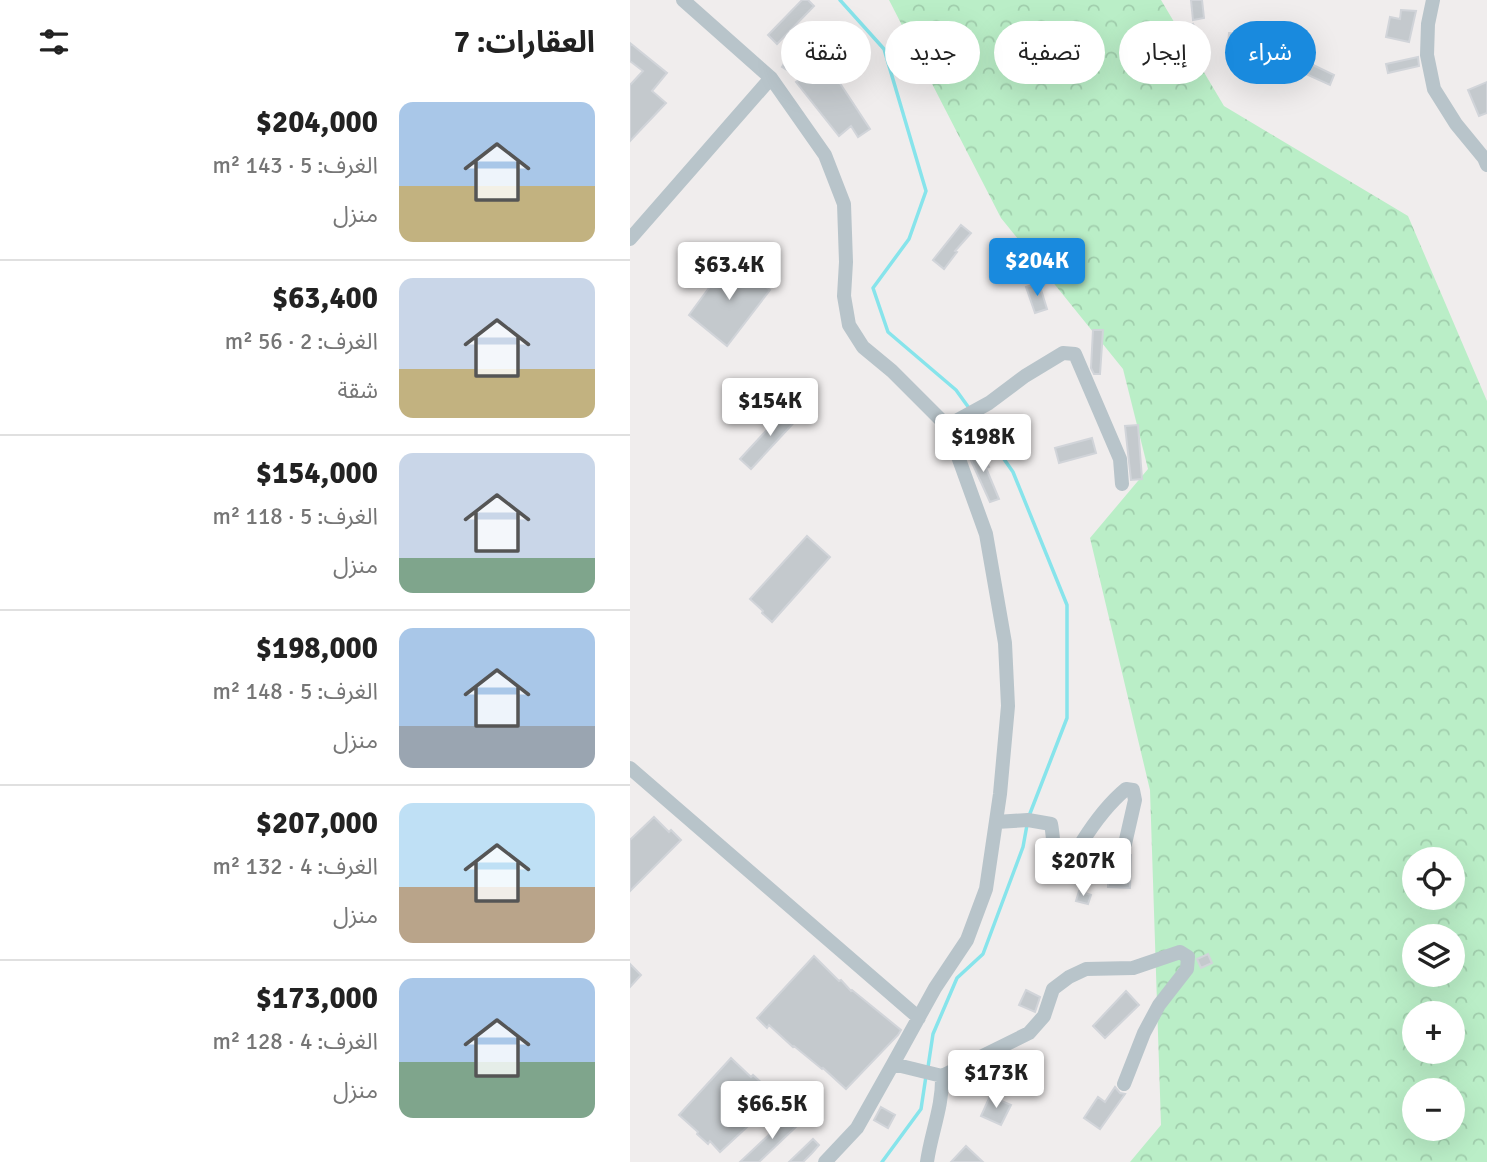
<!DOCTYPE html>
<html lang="ar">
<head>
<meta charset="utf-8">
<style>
  :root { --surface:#fff; --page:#f6f6f6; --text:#222; --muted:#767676; --line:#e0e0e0; --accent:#198ade }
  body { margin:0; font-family:Signika,"Noto Sans Arabic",sans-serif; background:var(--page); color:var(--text); direction:rtl; height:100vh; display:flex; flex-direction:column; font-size:26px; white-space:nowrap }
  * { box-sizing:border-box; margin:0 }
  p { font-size:23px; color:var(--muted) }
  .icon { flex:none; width:38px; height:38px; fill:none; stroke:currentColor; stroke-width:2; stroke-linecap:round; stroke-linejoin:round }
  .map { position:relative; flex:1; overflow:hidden; direction:ltr }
  .side { display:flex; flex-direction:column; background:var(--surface); width:630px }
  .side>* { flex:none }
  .top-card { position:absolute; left:21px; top:21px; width:665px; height:63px; direction:rtl; display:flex; gap:14px }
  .controls { position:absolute; left:772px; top:847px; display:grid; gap:14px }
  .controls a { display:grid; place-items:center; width:63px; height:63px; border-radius:50%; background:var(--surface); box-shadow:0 7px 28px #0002; font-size:35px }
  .price { position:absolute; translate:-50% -60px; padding:0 16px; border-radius:7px; background:#fff; color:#222; font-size:23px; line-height:46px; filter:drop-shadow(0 2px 4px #0008) }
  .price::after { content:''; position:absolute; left:50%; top:42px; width:21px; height:16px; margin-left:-10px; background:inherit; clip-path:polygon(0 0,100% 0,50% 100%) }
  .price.selected { background:var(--accent); color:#fff }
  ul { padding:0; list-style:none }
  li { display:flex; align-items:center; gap:21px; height:175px; padding:0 35px }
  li+li { border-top:2px solid var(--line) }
  li span { display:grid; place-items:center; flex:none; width:196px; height:140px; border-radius:14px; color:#555 }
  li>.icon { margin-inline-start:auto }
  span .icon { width:84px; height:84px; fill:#fffc; stroke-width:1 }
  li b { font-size:30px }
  h2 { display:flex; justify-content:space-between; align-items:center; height:84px; padding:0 35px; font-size:30px }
  .pill { padding:0 24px; border-radius:32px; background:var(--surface); box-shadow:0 7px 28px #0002; font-size:24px; line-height:63px }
  .pill.selected { background:var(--accent); color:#fff }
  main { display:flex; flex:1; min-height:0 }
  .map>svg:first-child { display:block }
</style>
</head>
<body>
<main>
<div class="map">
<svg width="857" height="1162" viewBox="0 0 857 1162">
  <defs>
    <pattern id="forest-crowns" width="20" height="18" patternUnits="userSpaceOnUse" patternTransform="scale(1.75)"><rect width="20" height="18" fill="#baeec7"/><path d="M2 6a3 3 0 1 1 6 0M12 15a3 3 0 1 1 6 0" fill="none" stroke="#a1cead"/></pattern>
  </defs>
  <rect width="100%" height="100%" fill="#f0eded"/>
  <path fill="url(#forest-crowns)" fill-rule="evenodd" d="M 259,0 L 531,0 L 594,106 L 778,216 L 857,401 L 857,1162 L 500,1162 L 531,1125 L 520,790 L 460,538 L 518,469 L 493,369 L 371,218 ZM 784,859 L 822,859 L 822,898 L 784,898 ZM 784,936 L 822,936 L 822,975 L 784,975 ZM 784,1013 L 822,1013 L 822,1052 L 784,1052 ZM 784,1090 L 822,1090 L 822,1129 L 784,1129 Z"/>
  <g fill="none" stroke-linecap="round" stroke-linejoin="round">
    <path stroke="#87e4eb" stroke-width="3.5" d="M 210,0 L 254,49 L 296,191 L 279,239 L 243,288 L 258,332 L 326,390 L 339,408
      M 346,419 L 383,472 L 437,605 L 437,718 L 399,816
      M 298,1067 L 303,1034 L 327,978 L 353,954 L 393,847 L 397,825
      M 252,1162 L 291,1109 L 296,1076"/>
  </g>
  <path fill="#c4c9cd" stroke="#d1d4d9" stroke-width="2" d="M 172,0 L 178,0 L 184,6 L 147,44 L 138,35 Z
    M 561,0 L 572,0 L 574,18 L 563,20 Z
    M 771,10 L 786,11 L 779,42 L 756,37 L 760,17 L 770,19 Z
    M 563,24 L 568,33 L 559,37 L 555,29 Z
    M 599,33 L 608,34 L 608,44 L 598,44 Z
    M 0,43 L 37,73 L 22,91 L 36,103 L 0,141 L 0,85 L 13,71 L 0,61 Z
    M 167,43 L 177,50 L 162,73 L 152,67 Z
    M 788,57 L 789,66 L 758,73 L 756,64 Z
    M 194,59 L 240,129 L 228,137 L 221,126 L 209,136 L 166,82 L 170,79 L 166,76 Z
    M 681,64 L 704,75 L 700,85 L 676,74 Z
    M 857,82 L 857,113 L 849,116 L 838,90 Z
    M 331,225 L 341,233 L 325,251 L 327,252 L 314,269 L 303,260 Z
    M 101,258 L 140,290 L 97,346 L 59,315 Z
    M 409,283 L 417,309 L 405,313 L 396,287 Z
    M 463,330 L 473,330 L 470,374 L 464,374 L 461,368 Z
    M 158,407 L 169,417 L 121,469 L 110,459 Z
    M 508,425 L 512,479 L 501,480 L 495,426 Z
    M 462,438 L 466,453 L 429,463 L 425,448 Z
    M 350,448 L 359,467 L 356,468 L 369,499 L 360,502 L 338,454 Z
    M 177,536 L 200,557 L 142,622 L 132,613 L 133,611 L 120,599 Z
    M 24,817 L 39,832 L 41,830 L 51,840 L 0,891 L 0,840 Z
    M 479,854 L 501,855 L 500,888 L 478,887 Z
    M 449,891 L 461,895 L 458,904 L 446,901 Z
    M 578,954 L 582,963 L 571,968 L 567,959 Z
    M 184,956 L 209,981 L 211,980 L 221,991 L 222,990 L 271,1030 L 268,1035 L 216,1089 L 193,1068 L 192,1069 L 164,1046 L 163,1047 L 139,1025 L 137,1028 L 127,1018 Z
    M 0,964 L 11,975 L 0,987 Z
    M 396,990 L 410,997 L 405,1012 L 389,1005 Z
    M 496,991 L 509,1005 L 475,1038 L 463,1026 Z
    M 101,1058 L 121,1077 L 123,1075 L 134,1085 L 117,1102 L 130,1115 L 90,1152 L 80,1141 L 78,1144 L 67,1134 L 68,1132 L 49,1115 Z
    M 346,1070 L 352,1074 L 342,1093 L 334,1089 Z
    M 485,1087 L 490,1093 L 495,1094 L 470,1129 L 454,1118 L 468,1097 L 475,1102 Z
    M 360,1096 L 381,1105 L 371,1125 L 351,1116 Z
    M 251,1107 L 265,1115 L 258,1128 L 244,1120 Z
    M 160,1115 L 169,1124 L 129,1162 L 110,1162 Z
    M 183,1139 L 189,1145 L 182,1153 L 173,1162 L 159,1162 Z
    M 336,1146 L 353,1162 L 321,1162 Z"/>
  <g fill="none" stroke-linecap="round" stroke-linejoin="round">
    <path stroke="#b8c4ca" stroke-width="14" d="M 53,0 L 141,78 L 195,155 L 214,204 L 216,262 L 214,296 L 219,325 L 233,347 L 262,371 L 317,426 L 356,534 L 375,643 L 378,706 L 370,794 L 356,889 L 337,940 L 305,988 L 263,1064
      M 803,0 L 798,24 L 797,55 L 804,89 L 826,124 L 854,158 L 857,165
      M 0,239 L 141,78
      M 317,426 L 359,403 L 395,376 L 433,353 L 445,354 L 490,459 L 492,484
      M 0,768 L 289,1018
      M 366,822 L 398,820 L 421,824 C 424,838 423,862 430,873 C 442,868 445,852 452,842 C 464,823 479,803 496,789 L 503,790 L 505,800 L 495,844
      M 195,1162 L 227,1128 L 263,1064 L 312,1076 L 399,1033 L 414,1016 L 423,989 L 439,977 L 456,969 L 503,968 L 550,952 L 558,957 L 557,969 L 529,1005 L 514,1033 L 494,1084
      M 297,1162 C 301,1133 313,1106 312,1076"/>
  </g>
</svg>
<div class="controls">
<a><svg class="icon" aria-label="locate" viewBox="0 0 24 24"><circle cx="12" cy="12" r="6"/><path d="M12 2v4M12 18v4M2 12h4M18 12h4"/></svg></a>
<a><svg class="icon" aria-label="layers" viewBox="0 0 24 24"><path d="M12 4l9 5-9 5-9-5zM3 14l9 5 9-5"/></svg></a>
<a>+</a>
<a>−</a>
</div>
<b class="price selected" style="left:407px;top:298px">$204K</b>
<b class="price" style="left:99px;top:302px">$63.4K</b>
<b class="price" style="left:140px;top:438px">$154K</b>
<b class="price" style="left:353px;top:474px">$198K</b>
<b class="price" style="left:453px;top:898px">$207K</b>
<b class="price" style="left:366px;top:1110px">$173K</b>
<b class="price" style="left:142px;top:1141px">$66.5K</b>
<div class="top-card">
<a class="pill selected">شراء</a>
<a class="pill">إيجار</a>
<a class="pill">تصفية</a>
<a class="pill">جديد</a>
<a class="pill">شقة</a>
</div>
</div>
<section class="side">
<h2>العقارات: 7<svg class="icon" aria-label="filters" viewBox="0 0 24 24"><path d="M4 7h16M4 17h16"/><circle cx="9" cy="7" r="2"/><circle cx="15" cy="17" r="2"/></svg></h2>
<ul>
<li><span style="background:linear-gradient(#a9c7e8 60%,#c2b280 0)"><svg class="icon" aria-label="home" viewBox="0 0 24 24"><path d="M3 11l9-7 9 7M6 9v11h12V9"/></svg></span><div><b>$204,000</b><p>الغرف: 5 · 143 m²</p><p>منزل</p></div></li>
<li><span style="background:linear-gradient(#c9d6e8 65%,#c2b280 0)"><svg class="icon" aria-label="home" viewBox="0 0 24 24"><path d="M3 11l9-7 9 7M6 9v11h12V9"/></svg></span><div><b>$63,400</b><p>الغرف: 2 · 56 m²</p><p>شقة</p></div></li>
<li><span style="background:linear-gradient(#c9d6e8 75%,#7fa58c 0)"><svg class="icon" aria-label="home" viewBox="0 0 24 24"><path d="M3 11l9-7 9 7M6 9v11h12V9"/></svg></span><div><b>$154,000</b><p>الغرف: 5 · 118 m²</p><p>منزل</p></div></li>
<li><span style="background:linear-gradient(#a9c7e8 70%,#9aa5b1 0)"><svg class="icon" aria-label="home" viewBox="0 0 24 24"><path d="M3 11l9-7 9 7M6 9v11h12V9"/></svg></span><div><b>$198,000</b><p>الغرف: 5 · 148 m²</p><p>منزل</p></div></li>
<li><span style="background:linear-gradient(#bfe0f5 60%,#b9a48a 0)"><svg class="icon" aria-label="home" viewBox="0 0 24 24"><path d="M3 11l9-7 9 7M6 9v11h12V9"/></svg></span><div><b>$207,000</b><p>الغرف: 4 · 132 m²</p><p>منزل</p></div></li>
<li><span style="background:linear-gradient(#a9c7e8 60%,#7fa58c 0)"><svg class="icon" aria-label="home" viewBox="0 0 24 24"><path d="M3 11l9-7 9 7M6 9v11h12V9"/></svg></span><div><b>$173,000</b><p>الغرف: 4 · 128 m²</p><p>منزل</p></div></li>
</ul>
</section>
</main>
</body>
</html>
